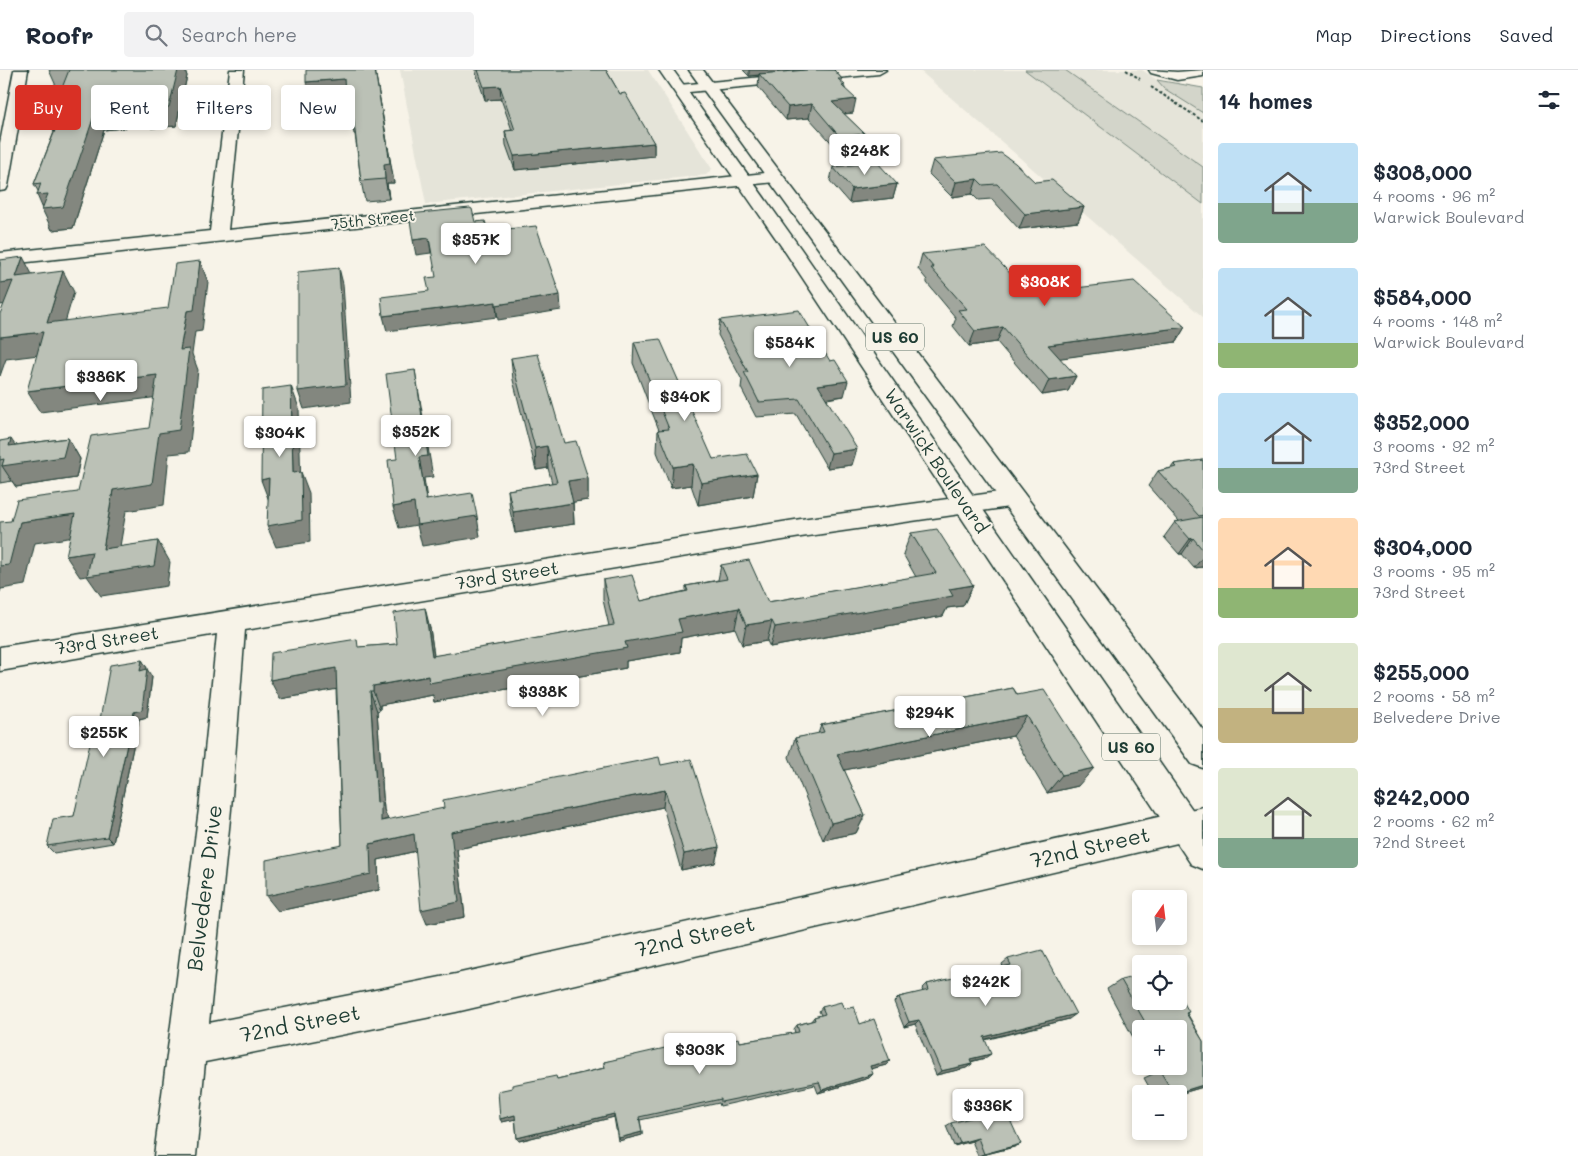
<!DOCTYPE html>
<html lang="en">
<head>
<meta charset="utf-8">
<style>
  :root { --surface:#fff; --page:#f2f2f3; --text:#1f2937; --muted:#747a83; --line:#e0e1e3; --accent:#d93025 }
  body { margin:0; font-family:Mali,sans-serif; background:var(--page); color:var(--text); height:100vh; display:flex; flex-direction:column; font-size:19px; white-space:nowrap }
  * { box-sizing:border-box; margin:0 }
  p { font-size:16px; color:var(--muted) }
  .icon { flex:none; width:28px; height:28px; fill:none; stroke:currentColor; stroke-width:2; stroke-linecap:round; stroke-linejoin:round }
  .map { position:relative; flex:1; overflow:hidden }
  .side { display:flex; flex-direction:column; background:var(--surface); width:375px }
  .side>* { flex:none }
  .hud { position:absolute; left:15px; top:15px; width:475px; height:45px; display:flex; gap:10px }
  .needle { width:32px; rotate:14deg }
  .controls { position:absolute; left:1132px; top:820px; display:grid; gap:10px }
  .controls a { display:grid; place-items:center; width:55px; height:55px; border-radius:5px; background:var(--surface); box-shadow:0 2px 8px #0003; font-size:25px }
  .price { position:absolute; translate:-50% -42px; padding:0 11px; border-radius:5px; background:#fff; color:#222; font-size:16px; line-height:32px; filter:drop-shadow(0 1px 2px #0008) }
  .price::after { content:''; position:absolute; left:50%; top:30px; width:15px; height:11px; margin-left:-8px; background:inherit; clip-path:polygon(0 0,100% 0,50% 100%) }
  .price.active { background:var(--accent); color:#fff }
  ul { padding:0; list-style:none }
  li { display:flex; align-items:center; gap:15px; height:125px; padding:0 15px }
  li span { display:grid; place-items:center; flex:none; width:140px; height:100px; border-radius:5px; color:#555 }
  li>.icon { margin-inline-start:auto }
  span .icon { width:60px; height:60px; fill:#fffc; stroke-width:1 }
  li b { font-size:21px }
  h2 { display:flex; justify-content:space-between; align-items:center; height:60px; padding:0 15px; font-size:21px }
  .pill { padding:0 18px; border-radius:5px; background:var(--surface); box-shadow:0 2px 8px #0003; font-size:18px; line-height:45px }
  .pill.active { background:var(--accent); color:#fff }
  header { display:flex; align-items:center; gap:30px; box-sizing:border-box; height:70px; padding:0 25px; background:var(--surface); border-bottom:1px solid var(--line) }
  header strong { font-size:24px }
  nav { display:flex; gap:28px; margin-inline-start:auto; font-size:18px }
  .search { width:350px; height:45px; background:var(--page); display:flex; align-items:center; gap:12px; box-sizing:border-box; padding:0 18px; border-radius:5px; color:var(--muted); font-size:19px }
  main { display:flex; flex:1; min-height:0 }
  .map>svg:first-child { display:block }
</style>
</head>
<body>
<header>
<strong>Roofr</strong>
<div class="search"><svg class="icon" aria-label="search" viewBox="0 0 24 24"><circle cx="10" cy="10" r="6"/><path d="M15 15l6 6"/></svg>Search here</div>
<nav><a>Map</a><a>Directions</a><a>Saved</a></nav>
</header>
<main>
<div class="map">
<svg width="1203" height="1086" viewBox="0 0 1203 1086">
  <rect width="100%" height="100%" fill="#f7f3e8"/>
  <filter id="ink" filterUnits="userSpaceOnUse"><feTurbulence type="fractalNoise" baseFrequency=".02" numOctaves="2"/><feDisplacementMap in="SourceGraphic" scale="10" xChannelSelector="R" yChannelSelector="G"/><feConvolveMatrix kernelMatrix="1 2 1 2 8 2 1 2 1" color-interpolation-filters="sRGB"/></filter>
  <g filter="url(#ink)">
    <path fill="#e5e4d9" d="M 400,0 L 648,0 L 712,99 L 706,105 L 426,134 Z
      M 919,0 L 1142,0 L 1203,40 L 1203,247 Z"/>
    <path fill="#d3d5ca" stroke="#79897f" d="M 1025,0 L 1065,0 L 1203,97 L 1203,134 Z
      M 1157,10 L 1203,18 L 1203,43 L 1165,19 Z"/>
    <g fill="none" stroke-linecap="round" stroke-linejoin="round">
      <g stroke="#1f3d34" stroke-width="3">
        <path id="minor" d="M 14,0 L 28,0 L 8,116 L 6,120 L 0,121 L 0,73 Z
          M 230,0 L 244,0 L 228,160 L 775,102 L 781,104 L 783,107 L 781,110 L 775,112 L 0,195 L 0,183 L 210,161 Z
          M 835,0 L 886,0 L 879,4 L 679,23 L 672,19 L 679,15 Z
          M 1149,0 L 1177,2 L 1203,0 L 1203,6 L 1177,10 L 1151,3 Z
          M 1014,420 L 1023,423 L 1026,429 L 1023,435 L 801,467 L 245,560 L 231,739 L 209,953 L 456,904 L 1203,737 L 1203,767 L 456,942 L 205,992 L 196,1086 L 154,1086 L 199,739 L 217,564 L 0,601 L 0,577 L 801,449 Z"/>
      </g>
      <g stroke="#1f3d34" stroke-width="3">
        <path id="major" d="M 659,0 L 673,0 L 801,179 L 1203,755 L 1203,799 L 1191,794 L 786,183 Z
          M 689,0 L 703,0 L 1203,660 L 1203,698 L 1192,694 Z"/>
      </g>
      <path stroke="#1f3d34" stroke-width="2" stroke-dasharray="3 2" stroke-linecap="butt" d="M 1126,0 L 1140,9
        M 1151,17 L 1203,51"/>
      <use href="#minor" fill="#f7f3e8" fill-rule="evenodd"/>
      <use href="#major" fill="#f7f3e8" fill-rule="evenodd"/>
    </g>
    <path fill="#a1a69d" stroke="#1f3d34" d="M 49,0 L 185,0 L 187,6 L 176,56 L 151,58 L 150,55 L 104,60 L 73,158 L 52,160 L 43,137 L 38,121 L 34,114 L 54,62 L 49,51 L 63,17 L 57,18 Z
      M 375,0 L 394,113 L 387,113 L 389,129 L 365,131 L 361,111 L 355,64 L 354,64 L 352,54 L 350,55 L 346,36 L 346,27 L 310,30 Z
      M 475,0 L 606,0 L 620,24 L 654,73 L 654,86 L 515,100 L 506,75 L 505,61 L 512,60 L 501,29 L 485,30 Z
      M 743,0 L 834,0 L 842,9 L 842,12 L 845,18 L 853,43 L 844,44 L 865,64 L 862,78 L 838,80 L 809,48 L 786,50 L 758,17 L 759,5 L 749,6 Z
      M 933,90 L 1035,112 L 1084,137 L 1078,152 L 1019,159 L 992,129 L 978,130 L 972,124 L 952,127 L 929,104 Z
      M 833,97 L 897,114 L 893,128 L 849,133 L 830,111 Z
      M 922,184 L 1024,218 L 1076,218 L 1185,257 L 1176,272 L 1059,288 L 1076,306 L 1068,321 L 1042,325 L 997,272 L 969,276 L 953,256 L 956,248 L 927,213 L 927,210 L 918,199 Z
      M 720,250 L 844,326 L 827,329 L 852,395 L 827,398 L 796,344 L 756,347 L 741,318 L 742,310 L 718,265 Z
      M 634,272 L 713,389 L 757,404 L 753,426 L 698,435 L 691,415 L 671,418 L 657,382 L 658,360 L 659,360 L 633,293 Z
      M 511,288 L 564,373 L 588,408 L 588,430 L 573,432 L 574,454 L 515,463 L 510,441 L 508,420 L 552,413 L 548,398 L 536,400 L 513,310 Z
      M 68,368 L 80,389 L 76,408 L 16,417 L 12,411 L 0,413 L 0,371 L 15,375 Z
      M 1203,390 L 1203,497 L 1194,498 L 1182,484 L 1179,484 L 1164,467 L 1175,452 L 1179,451 L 1148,416 L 1158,401 L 1171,398 L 1174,394 Z
      M 911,463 L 973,515 L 963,536 L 947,538 L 943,546 L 770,577 L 767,571 L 742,575 L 735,558 L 681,568 L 680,582 L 626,591 L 626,598 L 434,632 L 433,625 L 380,635 L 380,640 L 377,641 L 384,740 L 388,750 L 661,695 L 719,777 L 715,793 L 681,800 L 663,737 L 457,779 L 465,847 L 427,854 L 416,781 L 378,790 L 379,820 L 278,841 L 342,775 L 336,619 L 280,629 L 360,577 L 397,574 L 430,558 L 434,586 L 609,556 L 603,530 L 603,510 L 641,531 L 686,521 L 686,516 L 718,510 L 721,495 L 768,532 L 916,507 L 903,484 Z
      M 142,590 L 147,598 L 146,600 L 152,607 L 147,647 L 139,649 L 113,773 L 54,783 L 47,776 L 74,746 L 99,655 Z
      M 1013,618 L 1078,716 L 1047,723 L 1013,666 L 844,700 L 865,745 L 856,763 L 823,770 L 789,687 L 795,668 L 818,664 L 821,655 Z
      M 1008,889 L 1069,949 L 985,970 L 985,988 L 971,992 L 972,994 L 966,998 L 936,1005 L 915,954 L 904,957 L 894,932 L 899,927 L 923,922 L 922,919 L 927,914 L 1003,897 L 1002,894 Z
      M 1121,910 L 1187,943 L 1203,971 L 1203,1017 L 1179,1024 L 1153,1024 L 1144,1008 L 1153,1004 L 1149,996 L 1179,996 L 1179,959 L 1141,959 L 1141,982 L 1107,919 Z
      M 822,937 L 844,939 L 860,954 L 886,995 L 871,999 L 869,1008 L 818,1023 L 815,1015 L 720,1036 L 719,1033 L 640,1050 L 642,1062 L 642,1065 L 618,1071 L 614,1047 L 519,1071 L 517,1068 L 515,1049 L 502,1052 L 500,1049 L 557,1009 L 604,998 L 604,992 L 728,970 L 740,972 L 795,963 L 794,959 L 797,955 L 811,951 L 814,947 L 821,945 L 819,941 Z
      M 951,1053 L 1021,1074 L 1014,1077 L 978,1086 L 972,1071 L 954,1076 L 946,1056 Z"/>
    <path fill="#83877f" stroke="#1f3d34" d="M 178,0 L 185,0 L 187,6 L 176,56 L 151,58 L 150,55 L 104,60 L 73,158 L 52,160 L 42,139 L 43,139 L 37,125 L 96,40 Z
      M 375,0 L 394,113 L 387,113 L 389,129 L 385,109 Z
      M 749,0 L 815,0 L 759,4 L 759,5 L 749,6 Z
      M 344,9 L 348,27 L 310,30 L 306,12 Z
      M 500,16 L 501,29 L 485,30 L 484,17 Z
      M 856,29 L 853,43 L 829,45 L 832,32 Z
      M 812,34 L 809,48 L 786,50 L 788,37 Z
      M 59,50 L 58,70 L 49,51 Z
      M 865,64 L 862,78 L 838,80 L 840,67 Z
      M 654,73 L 654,86 L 515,100 L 514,86 Z
      M 977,109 L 972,124 L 952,127 L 956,112 Z
      M 897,114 L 893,128 L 849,133 L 852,119 Z
      M 1084,137 L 1078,152 L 1019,159 L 1025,144 Z
      M 429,168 L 431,183 L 416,185 L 413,170 Z
      M 23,187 L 34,208 L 16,207 Z
      M 200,191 L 208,212 L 202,261 L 195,262 L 192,284 L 198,300 L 189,382 L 169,384 L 164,435 L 126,441 L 116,500 L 103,479 L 113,420 L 159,363 L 180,280 L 187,241 Z
      M 339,198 L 343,214 L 351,332 L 304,339 L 298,321 Z
      M 63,201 L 74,222 L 59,273 L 47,253 Z
      M 13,211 L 24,232 L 0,235 L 0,213 Z
      M 560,225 L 561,240 L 498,250 L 496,235 Z
      M 496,232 L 497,247 L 387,261 L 383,246 Z
      M 1003,257 L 997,272 L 969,276 L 975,261 Z
      M 1185,257 L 1176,272 L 1041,291 L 1048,275 Z
      M 43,262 L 55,283 L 6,289 L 0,306 L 0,267 Z
      M 415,300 L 433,407 L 424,408 L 430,452 L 426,430 L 419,387 Z
      M 157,305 L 167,326 L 40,342 L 27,321 Z
      M 1076,306 L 1068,321 L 1042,325 L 1049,310 Z
      M 848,311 L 844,326 L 815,330 L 818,315 Z
      M 291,316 L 299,338 L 301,425 L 293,403 Z
      M 68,368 L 80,389 L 76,408 L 16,417 L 2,396 L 11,369 L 25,390 Z
      M 547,376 L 548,398 L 536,400 L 535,378 Z
      M 857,379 L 852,395 L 827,398 L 831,383 Z
      M 693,394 L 691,415 L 671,418 L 673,397 Z
      M 301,402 L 309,423 L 310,472 L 276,477 L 267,456 Z
      M 757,404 L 753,426 L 698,435 L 701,413 Z
      M 269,408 L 269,431 L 261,410 Z
      M 588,408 L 588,430 L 568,433 L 568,411 Z
      M 414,433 L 477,446 L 480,467 L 422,476 L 417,455 L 399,458 L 393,437 Z
      M 573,433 L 574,454 L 515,463 L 513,442 Z
      M 75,444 L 88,465 L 35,473 L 25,515 L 1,519 L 0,522 L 0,496 L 20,452 Z
      M 1193,468 L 1182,484 L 1179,484 L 1190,469 Z
      M 158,471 L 170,492 L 167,516 L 101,526 L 87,506 L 80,507 L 66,486 Z
      M 1203,487 L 1203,497 L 1194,498 Z
      M 973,515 L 963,536 L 947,538 L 943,546 L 770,577 L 775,557 L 949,519 Z
      M 425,538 L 430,558 L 437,606 L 432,586 Z
      M 739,538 L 735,558 L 681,568 L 680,582 L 626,591 L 626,598 L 434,632 L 433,625 L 380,635 L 380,640 L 373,621 L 373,616 L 625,572 L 678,549 Z
      M 772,551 L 767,571 L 742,575 L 746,555 Z
      M 142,590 L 147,598 L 145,608 L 140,601 Z
      M 336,598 L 344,618 L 280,629 L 270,610 Z
      M 147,599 L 152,607 L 147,647 L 139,649 L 113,773 L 107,767 L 134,642 Z
      M 370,621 L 377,641 L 384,740 L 388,749 L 381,751 L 377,733 Z
      M 1027,646 L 1013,666 L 830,703 L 837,684 Z
      M 1094,698 L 1078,716 L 1047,723 L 1062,705 Z
      M 665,720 L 663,737 L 457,779 L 465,847 L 427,854 L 421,840 L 451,762 Z
      M 865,745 L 856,763 L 823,770 L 831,753 Z
      M 414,764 L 420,780 L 378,790 L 379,820 L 278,841 L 266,826 L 370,774 Z
      M 719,777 L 715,793 L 681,800 L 684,784 Z
      M 1076,944 L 1069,949 L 978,971 L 984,967 Z
      M 919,950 L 915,954 L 904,957 L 909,952 Z
      M 991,984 L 985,988 L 964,993 L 970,989 Z
      M 890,991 L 886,995 L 866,1000 L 870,996 Z
      M 972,994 L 966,998 L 936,1005 L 941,1001 Z
      M 873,1004 L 869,1008 L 818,1023 L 822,1020 Z
      M 1203,1015 L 1203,1017 L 1179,1024 L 1173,1024 Z
      M 614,1044 L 614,1047 L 519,1071 L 517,1068 Z
      M 515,1045 L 516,1049 L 502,1052 L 500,1049 Z
      M 642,1062 L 642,1065 L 618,1071 L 619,1068 Z
      M 978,1068 L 972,1071 L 954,1076 L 960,1073 Z
      M 1021,1074 L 1014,1077 L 979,1086 L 984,1084 Z"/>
    <path fill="#bbc1b6" stroke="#1f3d34" d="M 69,0 L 178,0 L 169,37 L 144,39 L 145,36 L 96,40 L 63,137 L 42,139 L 48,124 L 37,125 L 41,113 L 34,114 L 59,50 L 49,51 Z
      M 306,0 L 375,0 L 390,93 L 384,94 L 385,109 L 361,111 L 353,44 L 350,45 L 348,35 L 346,36 L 344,9 L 306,12 Z
      M 478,0 L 606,0 L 620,24 L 625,23 L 654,73 L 514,86 L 505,61 L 515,60 L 500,16 L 484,17 Z
      M 806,0 L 834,0 L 842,9 L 838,9 L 845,15 L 842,16 L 856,29 L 832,32 L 865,64 L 840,67 L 812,34 L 788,37 L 759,4 Z
      M 1001,83 L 1015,93 L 1035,112 L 1052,110 L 1084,137 L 1025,144 L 997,114 L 983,115 L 977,109 L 956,112 L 933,90 Z
      M 877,92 L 897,114 L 852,119 L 833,97 Z
      M 470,138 L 472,139 L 475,152 L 485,151 L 488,161 L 536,156 L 560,225 L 496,235 L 496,232 L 383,246 L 381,227 L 429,221 L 426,208 L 436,207 L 429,168 L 413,170 L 409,144 Z
      M 985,177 L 1024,218 L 1071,212 L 1076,218 L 1134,211 L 1185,257 L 1048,275 L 1076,306 L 1049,310 L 1003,257 L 975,261 L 958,240 L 967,239 L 931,198 L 934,198 L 922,184 Z
      M 23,187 L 16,207 L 63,201 L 47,253 L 168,238 L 175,194 L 200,191 L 194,240 L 187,241 L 180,280 L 189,279 L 179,360 L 159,363 L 152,414 L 113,420 L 103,479 L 158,471 L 154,496 L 87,506 L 92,482 L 66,486 L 75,444 L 20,452 L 9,495 L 0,496 L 0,452 L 11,451 L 17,430 L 78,422 L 91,366 L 149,358 L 157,305 L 27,321 L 43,262 L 0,267 L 0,244 L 13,211 L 0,213 L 0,190 Z
      M 339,198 L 346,315 L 298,321 L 298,202 Z
      M 799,240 L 830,291 L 835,290 L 848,311 L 818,315 L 857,379 L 831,383 L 799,329 L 759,332 L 744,302 L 748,302 L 720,250 Z
      M 660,269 L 713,389 L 747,384 L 757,404 L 701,413 L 693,394 L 673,397 L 658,360 L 669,359 L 634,272 Z
      M 538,284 L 564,373 L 576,371 L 588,408 L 568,411 L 573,433 L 513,442 L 508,420 L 557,412 L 547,376 L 535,378 L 511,288 Z
      M 415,300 L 428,386 L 419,387 L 426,430 L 472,423 L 477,446 L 417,455 L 414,433 L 393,437 L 388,390 L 397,389 L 386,304 Z
      M 291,316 L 293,403 L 301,402 L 302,450 L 267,456 L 269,408 L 261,410 L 262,320 Z
      M 68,368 L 63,387 L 2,396 L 4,389 L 0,390 L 0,371 L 11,369 L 9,376 Z
      M 1203,390 L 1203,445 L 1199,446 L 1158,401 L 1177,397 L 1174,394 Z
      M 1203,447 L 1203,480 L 1193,468 L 1190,469 L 1175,452 Z
      M 937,459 L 973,515 L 949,519 L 953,526 L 775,557 L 772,551 L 746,555 L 739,538 L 678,549 L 682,562 L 625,572 L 627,578 L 429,613 L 428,606 L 373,616 L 373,621 L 370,621 L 377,733 L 381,732 L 381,751 L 444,738 L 443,730 L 659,687 L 661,695 L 691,689 L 719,777 L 684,784 L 665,720 L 451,762 L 459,832 L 421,840 L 414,764 L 370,774 L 371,804 L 266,826 L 266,790 L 342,775 L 336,598 L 270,610 L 271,583 L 357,569 L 358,577 L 397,574 L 394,543 L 425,538 L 432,586 L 614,555 L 603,510 L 632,505 L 641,531 L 688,521 L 686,516 L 727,509 L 721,495 L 749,490 L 768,532 L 936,503 L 911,463 Z
      M 142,590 L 140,601 L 147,599 L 142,640 L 134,642 L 107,767 L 47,776 L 53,749 L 74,746 L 94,655 L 99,655 L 110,595 Z
      M 1013,618 L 1017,625 L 1044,620 L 1094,698 L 1062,705 L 1027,646 L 837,684 L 865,745 L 831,753 L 795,668 L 824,662 L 821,655 Z
      M 1042,880 L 1076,944 L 984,967 L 991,984 L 970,989 L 972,994 L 941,1001 L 919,950 L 909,952 L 899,927 L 929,920 L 927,914 L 1011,895 L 1008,889 Z
      M 1141,905 L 1141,931 L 1179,931 L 1179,924 L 1189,942 L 1186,943 L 1203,971 L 1203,1015 L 1174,1024 L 1160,1001 L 1170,997 L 1170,996 L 1179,996 L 1179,959 L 1149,959 L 1121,910 Z
      M 841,932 L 844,939 L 854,937 L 860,954 L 874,949 L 890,991 L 870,996 L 873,1004 L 822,1020 L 819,1012 L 721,1032 L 721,1029 L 639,1047 L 642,1062 L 619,1068 L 614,1044 L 517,1068 L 515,1045 L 500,1049 L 498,1021 L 512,1018 L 512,1015 L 556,1006 L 557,1009 L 605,998 L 604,992 L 726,964 L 728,970 L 739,968 L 740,972 L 799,962 L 797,955 L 815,950 L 814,947 L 825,944 L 822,937 Z
      M 1005,1039 L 1021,1074 L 984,1084 L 978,1068 L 960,1073 L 951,1053 Z"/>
  </g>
  <g text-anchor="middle" stroke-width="4" stroke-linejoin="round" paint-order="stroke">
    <g font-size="15" fill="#1f3d34" stroke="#f7f3e8">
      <text transform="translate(373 150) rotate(-6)" y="5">75th Street</text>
    </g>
    <g fill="#f7f3e8" stroke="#60746a" stroke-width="1">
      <rect x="866" y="253.5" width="58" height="27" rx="4"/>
      <rect x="1102" y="663.5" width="58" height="27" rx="4"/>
    </g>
    <g font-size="16" font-weight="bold" fill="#1f3d34">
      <text x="895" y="273">US 60</text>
      <text x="1131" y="683">US 60</text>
    </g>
    <g font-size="18" fill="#1f3d34" stroke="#f7f3e8">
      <text transform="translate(936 391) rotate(56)" y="6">Warwick Boulevard</text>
      <text transform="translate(507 506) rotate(-9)" y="6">73rd Street</text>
      <text transform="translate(107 571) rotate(-9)" y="6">73rd Street</text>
    </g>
    <g font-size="21" fill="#1f3d34" stroke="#f7f3e8">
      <text transform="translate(1090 778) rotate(-13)" y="7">72nd Street</text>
      <text transform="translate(205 818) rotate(-83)" y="7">Belvedere Drive</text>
      <text transform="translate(695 867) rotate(-13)" y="7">72nd Street</text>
      <text transform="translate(300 954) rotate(-11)" y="7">72nd Street</text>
    </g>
  </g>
</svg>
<div class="controls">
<a><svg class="needle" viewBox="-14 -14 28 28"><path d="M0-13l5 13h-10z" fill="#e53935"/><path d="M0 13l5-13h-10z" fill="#747a83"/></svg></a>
<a><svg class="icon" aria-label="locate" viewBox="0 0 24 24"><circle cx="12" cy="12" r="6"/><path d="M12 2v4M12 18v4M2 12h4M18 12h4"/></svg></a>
<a>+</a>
<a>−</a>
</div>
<b class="price" style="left:865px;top:106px">$248K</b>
<b class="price" style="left:476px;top:195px">$357K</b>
<b class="price active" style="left:1045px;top:237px">$308K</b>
<b class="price" style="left:790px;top:298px">$584K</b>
<b class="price" style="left:101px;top:332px">$386K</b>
<b class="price" style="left:685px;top:352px">$340K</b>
<b class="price" style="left:416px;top:387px">$352K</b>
<b class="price" style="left:280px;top:388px">$304K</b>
<b class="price" style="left:543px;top:647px">$338K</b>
<b class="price" style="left:930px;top:668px">$294K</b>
<b class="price" style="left:104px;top:688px">$255K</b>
<b class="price" style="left:986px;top:937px">$242K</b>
<b class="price" style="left:700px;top:1005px">$303K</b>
<b class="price" style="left:988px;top:1061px">$336K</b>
<div class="hud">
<a class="pill active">Buy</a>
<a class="pill">Rent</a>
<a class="pill">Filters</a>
<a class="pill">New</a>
</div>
</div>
<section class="side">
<h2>14 homes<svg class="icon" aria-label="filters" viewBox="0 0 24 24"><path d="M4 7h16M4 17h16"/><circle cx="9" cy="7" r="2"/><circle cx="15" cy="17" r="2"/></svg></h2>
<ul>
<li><span style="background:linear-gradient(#bfe0f5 60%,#7fa58c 0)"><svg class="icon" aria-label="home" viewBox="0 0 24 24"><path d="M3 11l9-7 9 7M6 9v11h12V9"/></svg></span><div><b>$308,000</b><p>4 rooms · 96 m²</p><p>Warwick Boulevard</p></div></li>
<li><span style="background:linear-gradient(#bfe0f5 75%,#8fb573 0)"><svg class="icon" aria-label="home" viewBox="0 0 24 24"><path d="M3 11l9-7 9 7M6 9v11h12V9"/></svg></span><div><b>$584,000</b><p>4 rooms · 148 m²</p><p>Warwick Boulevard</p></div></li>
<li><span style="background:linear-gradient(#bfe0f5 75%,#7fa58c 0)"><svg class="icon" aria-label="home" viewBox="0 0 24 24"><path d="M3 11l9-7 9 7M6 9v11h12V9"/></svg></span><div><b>$352,000</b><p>3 rooms · 92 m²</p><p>73rd Street</p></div></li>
<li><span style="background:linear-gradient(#ffd9b3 70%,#8fb573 0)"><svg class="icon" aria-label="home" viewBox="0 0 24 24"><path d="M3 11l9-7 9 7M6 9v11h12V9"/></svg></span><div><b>$304,000</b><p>3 rooms · 95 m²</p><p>73rd Street</p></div></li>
<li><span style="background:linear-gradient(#dfe7d0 65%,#c2b280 0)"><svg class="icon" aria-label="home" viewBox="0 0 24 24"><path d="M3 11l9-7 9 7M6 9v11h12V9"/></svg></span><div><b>$255,000</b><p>2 rooms · 58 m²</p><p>Belvedere Drive</p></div></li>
<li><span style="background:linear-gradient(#dfe7d0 70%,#7fa58c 0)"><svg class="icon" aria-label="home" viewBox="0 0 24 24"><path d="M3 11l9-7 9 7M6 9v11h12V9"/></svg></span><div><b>$242,000</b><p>2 rooms · 62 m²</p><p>72nd Street</p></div></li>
</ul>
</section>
</main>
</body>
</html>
